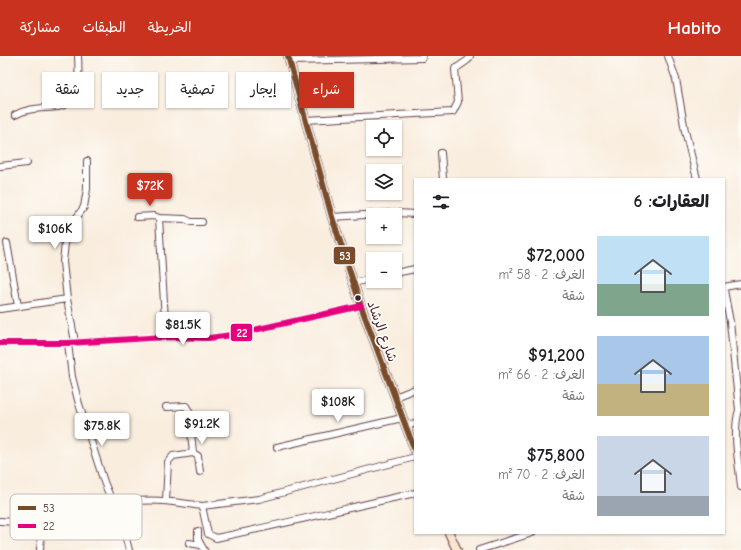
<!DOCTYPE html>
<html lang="ar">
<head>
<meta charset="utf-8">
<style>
  :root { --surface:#fff; --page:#f6f6f6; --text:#202124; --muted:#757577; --accent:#c8321e }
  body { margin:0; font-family:"Comic Neue","Playpen Sans Arabic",sans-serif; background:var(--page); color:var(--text); direction:rtl; height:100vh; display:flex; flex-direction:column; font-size:15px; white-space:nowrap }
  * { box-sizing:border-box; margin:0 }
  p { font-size:13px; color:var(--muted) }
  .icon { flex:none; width:22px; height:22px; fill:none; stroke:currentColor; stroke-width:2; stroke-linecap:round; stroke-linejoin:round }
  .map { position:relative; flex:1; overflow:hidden; direction:ltr }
  .drawer { position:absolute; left:414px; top:122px; width:311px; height:356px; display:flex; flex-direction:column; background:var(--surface); border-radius:0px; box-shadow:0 1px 3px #0004; direction:rtl }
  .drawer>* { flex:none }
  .guide { position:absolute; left:12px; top:16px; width:342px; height:36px; direction:rtl; display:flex; gap:8px }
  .tools { position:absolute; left:366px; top:64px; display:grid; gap:8px }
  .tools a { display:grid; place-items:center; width:36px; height:36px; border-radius:0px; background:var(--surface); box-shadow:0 1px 3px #0004; font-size:20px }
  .price { position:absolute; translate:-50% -34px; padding:0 9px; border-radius:4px; background:#fff; color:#222; font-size:13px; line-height:26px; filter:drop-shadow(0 1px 2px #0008) }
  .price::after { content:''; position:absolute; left:50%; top:24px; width:12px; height:9px; margin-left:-6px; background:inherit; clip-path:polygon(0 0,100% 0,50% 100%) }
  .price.active { background:var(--accent); color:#fff }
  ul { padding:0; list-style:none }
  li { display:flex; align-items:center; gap:12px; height:100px; padding:0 16px }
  li span { display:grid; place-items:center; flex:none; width:112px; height:80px; border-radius:0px; color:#555 }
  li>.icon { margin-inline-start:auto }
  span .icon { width:48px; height:48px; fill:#fffc; stroke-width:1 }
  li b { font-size:17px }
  h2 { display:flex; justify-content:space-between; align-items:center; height:48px; padding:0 16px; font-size:17px }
  .pill { padding:0 14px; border-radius:0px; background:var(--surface); box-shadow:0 1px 3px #0004; font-size:14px; line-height:36px }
  .pill.active { background:var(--accent); color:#fff }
  header { display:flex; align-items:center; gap:24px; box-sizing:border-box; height:56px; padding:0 20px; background:var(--accent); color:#fff }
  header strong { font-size:19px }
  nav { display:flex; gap:22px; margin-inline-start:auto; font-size:14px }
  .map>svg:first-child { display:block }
</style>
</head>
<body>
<header>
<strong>Habito</strong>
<nav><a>الخريطة</a><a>الطبقات</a><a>مشاركة</a></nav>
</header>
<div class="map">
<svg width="741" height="494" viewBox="0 0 741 494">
  <rect width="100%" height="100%" fill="#fdfcf7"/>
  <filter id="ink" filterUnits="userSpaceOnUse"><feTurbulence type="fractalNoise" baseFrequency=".025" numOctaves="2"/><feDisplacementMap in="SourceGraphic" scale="8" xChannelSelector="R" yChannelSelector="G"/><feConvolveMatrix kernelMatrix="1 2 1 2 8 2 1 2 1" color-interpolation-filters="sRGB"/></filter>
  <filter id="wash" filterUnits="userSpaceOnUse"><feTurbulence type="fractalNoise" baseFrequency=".012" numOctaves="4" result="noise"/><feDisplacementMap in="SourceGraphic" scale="16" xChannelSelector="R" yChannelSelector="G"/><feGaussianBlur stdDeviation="0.9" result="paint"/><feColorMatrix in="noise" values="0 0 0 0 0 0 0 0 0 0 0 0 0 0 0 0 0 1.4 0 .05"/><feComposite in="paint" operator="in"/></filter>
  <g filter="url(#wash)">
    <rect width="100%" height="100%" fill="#f9edde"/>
  </g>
  <g filter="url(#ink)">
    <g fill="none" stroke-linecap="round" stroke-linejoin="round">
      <g stroke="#643e46" stroke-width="8">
        <path id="street" d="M 668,0 L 676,23 L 685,75 L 697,123
          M 290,5 L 422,2 L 422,0
          M 15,59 C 29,51 43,53 58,51 C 81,47 79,17 78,0
          M 305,64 L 453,56 L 458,46 L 455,13 L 468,4 L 470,0
          M 441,97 L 443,123
          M 0,110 L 27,107
          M 137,161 L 154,160 L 159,162
          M 332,161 L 398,157 L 415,158
          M 7,187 L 18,250
          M 395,217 L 415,213
          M 354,227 L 373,222
          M 724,231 L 741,228
          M 724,234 L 730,266 L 739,354 C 732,376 739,407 741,431
          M 0,253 L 67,243
          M 166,281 L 159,162 L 185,163 L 191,166 L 202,166
          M 75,286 L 67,243 L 63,206 L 65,187 L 77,161 L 84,151 L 87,133 L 87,105
          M 0,287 L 68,287 L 166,281 L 209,282 L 232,279 L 361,250
          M 68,287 L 72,321 L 79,348 L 104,426 L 111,443 L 117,450 L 129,494
          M 395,341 L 415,333
          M 166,351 L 186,350 L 189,355 L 193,397 L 173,400 L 168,406 L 166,445
          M 406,371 L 415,367
          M 277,391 L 402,362
          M 193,397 L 198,400 L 200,416
          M 117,450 C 140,440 177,446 202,450 L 208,478 L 216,482 C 283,468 348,452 415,437
          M 202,450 L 259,443 L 415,401
          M 0,465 L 16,466 L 30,468
          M 198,475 L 198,483 L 201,489
          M 189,487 L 201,489 L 204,494
          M 40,494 L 41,471 L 44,467 L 58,462
          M 479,494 L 532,477"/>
      </g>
      <g stroke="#643e46" stroke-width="10">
        <path id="secondary" d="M 288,0 L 332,161 L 361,250 L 415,395
          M 449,477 L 457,494"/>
      </g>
      <use href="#street" stroke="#fff" stroke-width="6"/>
      <use href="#secondary" stroke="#fbe5cf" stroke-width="8"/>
      <g stroke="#fdfcf7" stroke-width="9">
        <path id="bus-1" d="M 288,0 L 332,161 L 361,250 L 415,395"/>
      </g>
      <g stroke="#fdfcf7" stroke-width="9">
        <path id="bus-2" d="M 0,287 L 68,287 L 166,281 L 209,282 L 232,279 L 361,250"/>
      </g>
      <use href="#bus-1" stroke="#7a4b2a" stroke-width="6"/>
      <use href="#bus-2" stroke="#e5007d" stroke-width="6"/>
    </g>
  </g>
  <circle fill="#4a1f2b" stroke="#fdfcf7" stroke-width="1.5" cx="358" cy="242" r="3.5"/>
  <g text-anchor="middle" stroke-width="3.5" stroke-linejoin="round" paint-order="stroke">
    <g font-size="13" fill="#4a1f2b" stroke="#fdfcf7">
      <text transform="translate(383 275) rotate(70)" y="5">شارع الرشاد</text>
    </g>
  </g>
  <rect x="10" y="438" width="132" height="46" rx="6" fill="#fdfcf7" stroke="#c7baba" stroke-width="1"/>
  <rect x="18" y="450" width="18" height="4" fill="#7a4b2a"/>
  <rect x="18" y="468" width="18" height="4" fill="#e5007d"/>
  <g font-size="11" fill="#4a1f2b">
    <text x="43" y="456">53</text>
    <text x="43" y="474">22</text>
  </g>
  <g stroke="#fdfcf7" stroke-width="1.5">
    <rect x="333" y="190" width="23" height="19" rx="4" fill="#7a4b2a"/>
    <rect x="230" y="267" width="23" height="19" rx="4" fill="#e5007d"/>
  </g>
  <g font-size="11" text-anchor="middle" font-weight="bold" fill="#fff">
    <text x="345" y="204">53</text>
    <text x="242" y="281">22</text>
  </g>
</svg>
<div class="tools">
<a><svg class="icon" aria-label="locate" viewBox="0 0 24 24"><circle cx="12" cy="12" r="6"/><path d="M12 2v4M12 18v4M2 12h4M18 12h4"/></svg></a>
<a><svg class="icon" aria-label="layers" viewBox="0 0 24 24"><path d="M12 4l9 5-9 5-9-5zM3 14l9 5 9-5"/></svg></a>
<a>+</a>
<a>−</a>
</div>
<b class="price active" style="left:150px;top:151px">$72K</b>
<b class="price" style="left:55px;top:194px">$106K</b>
<b class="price" style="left:183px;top:290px">$81.5K</b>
<b class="price" style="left:338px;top:367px">$108K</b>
<b class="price" style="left:202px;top:389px">$91.2K</b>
<b class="price" style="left:102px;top:391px">$75.8K</b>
<div class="guide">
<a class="pill active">شراء</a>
<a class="pill">إيجار</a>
<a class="pill">تصفية</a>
<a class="pill">جديد</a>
<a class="pill">شقة</a>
</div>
<section class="drawer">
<h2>العقارات: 6<svg class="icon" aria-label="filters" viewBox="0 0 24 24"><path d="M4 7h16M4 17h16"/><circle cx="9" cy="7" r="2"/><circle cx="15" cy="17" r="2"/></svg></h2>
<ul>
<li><span style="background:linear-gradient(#bfe0f5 60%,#7fa58c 0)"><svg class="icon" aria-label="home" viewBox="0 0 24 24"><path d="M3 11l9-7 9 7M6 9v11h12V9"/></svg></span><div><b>$72,000</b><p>الغرف: 2 · 58 m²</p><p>شقة</p></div></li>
<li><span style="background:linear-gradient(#a9c7e8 60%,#c2b280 0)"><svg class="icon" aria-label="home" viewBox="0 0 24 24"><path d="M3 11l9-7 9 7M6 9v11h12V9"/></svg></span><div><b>$91,200</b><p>الغرف: 2 · 66 m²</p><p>شقة</p></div></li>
<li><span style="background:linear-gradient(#c9d6e8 75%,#9aa5b1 0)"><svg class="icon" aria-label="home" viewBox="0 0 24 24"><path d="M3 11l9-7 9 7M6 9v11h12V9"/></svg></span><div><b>$75,800</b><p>الغرف: 2 · 70 m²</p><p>شقة</p></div></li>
</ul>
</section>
</div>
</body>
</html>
